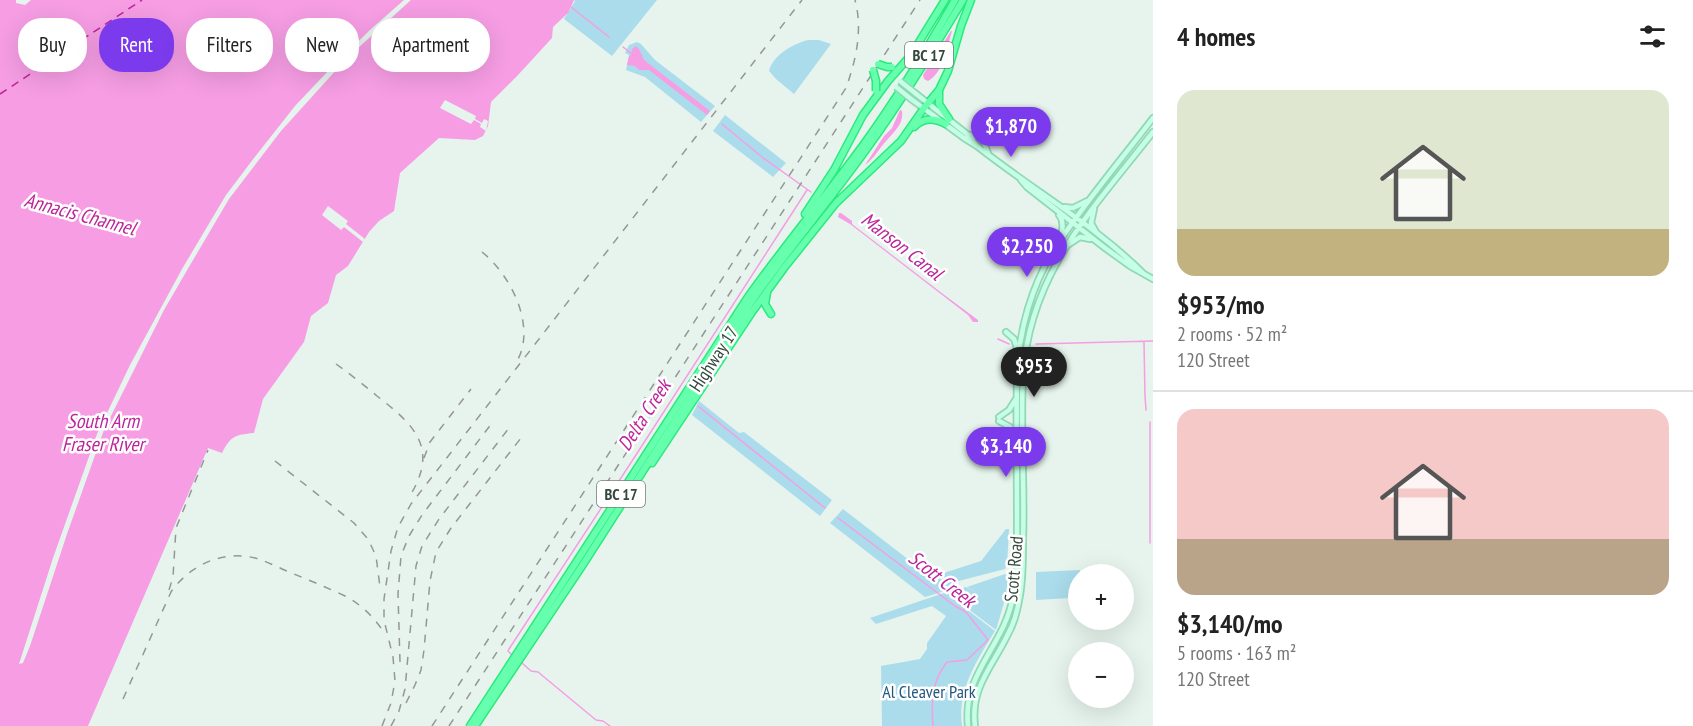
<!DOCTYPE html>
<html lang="en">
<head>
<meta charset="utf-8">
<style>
  :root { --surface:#fff; --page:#f6f6f6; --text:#222; --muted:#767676; --line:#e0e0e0; --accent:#7c3aed }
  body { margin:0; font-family:"PT Sans Narrow",sans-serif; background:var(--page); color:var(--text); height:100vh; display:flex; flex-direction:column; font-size:22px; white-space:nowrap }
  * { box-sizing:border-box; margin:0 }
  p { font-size:20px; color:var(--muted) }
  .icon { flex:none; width:33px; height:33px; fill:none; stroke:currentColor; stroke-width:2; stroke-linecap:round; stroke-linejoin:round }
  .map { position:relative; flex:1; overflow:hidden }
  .drawer { display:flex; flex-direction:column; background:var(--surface); width:540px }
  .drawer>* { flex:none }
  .top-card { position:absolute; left:18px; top:18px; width:570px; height:54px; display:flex; gap:12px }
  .buttons { position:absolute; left:1068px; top:564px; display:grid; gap:12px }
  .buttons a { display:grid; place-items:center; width:66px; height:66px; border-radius:50%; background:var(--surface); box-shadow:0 6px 24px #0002; font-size:30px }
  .price { position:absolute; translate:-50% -51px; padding:0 14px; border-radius:21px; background:var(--accent); color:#fff; font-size:20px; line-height:39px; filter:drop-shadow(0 2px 3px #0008) }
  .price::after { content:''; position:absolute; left:50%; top:36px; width:18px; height:14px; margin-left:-9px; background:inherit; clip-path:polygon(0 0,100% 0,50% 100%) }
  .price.active { background:#222; color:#fff }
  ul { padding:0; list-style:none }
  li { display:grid; align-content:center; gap:12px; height:318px; padding:0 24px }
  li+li { border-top:2px solid var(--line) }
  li span { display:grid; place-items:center; height:186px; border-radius:18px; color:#555 }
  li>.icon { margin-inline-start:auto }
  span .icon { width:108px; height:108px; fill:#fffc; stroke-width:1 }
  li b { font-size:26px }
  h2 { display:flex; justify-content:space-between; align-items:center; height:72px; padding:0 24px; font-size:26px }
  .chip { padding:0 21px; border-radius:24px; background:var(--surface); box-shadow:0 6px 24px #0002; font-size:21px; line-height:54px }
  .chip.active { background:var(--accent); color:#fff }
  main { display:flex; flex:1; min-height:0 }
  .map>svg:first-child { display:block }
</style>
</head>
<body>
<main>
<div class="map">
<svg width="1153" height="726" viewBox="0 0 1153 726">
  <rect width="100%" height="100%" fill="#e6f4ed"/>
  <path fill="#abdcec" d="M 574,0 L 657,0 L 612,56 L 564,19 L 575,1 Z
    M 808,40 L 819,40 L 831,44 L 794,94 L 776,79 L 769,71 C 773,55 793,44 808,40 Z
    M 637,42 L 641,44 L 655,60 L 715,106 L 701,122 L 645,77 L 626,70 L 629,55 L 625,53 L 629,45 Z
    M 725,115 L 786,163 L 773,177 L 713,131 Z
    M 699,401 L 739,433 L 744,432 L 832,500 L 820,516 L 692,415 Z
    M 843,509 L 931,577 L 981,561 L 1006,529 L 1009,529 L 1007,565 L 1005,569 L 951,583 L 948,590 L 925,597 L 830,523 Z
    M 1080,570 L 1080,574 L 1078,574 L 1078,608 L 1070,608 L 1070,598 L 1036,600 L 1036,572 Z
    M 1005,574 L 1007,576 L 1007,579 L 1011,579 L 996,630 L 967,608 L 976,599 L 965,608 L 995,631 C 977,660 957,690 962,726 L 882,726 L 881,666 L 920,659 L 927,649 L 927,643 L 946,616 L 932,606 L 876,624 L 870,618 L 944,593 L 966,587 L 976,592 L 967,587 Z"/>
  <path fill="#f69de4" d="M 0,0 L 16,0 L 16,3 L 25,5 L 31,0 L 574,0 L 568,13 L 553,27 L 552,38 L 518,75 L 491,102 L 488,126 L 483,136 L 475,140 L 439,138 L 400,173 L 394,211 L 379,221 L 369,232 L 348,266 L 336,275 L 328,303 L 311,316 L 304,342 L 263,399 L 254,433 C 234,435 231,436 222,453 L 208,448 L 88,726 L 0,726 Z
    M 951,31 L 952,31 C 947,47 944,72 928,81 L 924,79 L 923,75 Z
    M 636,46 L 639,49 L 644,60 L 710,111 L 707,115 L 649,70 L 639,70 L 635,66 L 627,65 L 629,56 L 631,55 L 632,49 Z
    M 900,110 L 902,111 C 904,123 895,131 887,140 C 879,148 876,157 865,165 L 884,136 L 892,128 Z
    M 839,213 L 841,213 L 852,221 L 852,224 L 943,294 L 978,320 L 978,322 L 973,322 L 968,315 L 850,224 L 838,217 Z"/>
  <path fill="#e6f4ed" d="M 404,0 L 411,0 L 347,58 L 281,131 L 229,199 L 186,272 L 164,310 L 104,430 L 67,534 L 30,646 L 23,663 L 19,664 L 53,558 L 97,434 L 130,365 L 182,269 L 226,195 L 254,158 L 295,106 L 329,70 L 370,30 Z
    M 445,100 L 476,116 L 475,119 L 482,123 L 484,119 L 488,121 L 486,131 L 480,127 L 481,124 L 474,120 L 471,124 L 440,108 Z
    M 328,206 L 348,221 L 346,224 L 365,239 L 363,242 L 344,227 L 341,230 L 322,215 Z"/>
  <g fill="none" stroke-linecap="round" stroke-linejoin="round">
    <path stroke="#f69de4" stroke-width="1.5" d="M 571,7 L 609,37
      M 623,47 L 632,54
      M 722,124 L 762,157 L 811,192
      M 998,339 L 1009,344
      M 1144,342 L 1145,396 L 1146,410
      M 1036,344 L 1153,341
      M 698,406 L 825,508
      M 1150,422 L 1150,543
      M 838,518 L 955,606 L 966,612 L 988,640 L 967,660 L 947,662 C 932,680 931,703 933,726
      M 512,655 L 508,651 L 509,649 L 634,458 L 807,190
      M 522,663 L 531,671 L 538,672 L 596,720 L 603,721 L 610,726"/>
    <path stroke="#bd259b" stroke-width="1.5" stroke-dasharray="8 6" stroke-linecap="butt" d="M 0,94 L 142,0"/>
    <g stroke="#92d8b7" stroke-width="8">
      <path id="secondary" d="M 915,93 L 967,134 L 975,144
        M 911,99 L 964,138 L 977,146 C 1031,189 1095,225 1144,274
        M 970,135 L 979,138 L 987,135
        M 987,135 L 984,142 L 988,153
        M 1021,180 L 1027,187 L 1105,248 L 1130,266 L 1153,279
        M 1064,207 L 1073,208 L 1087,201
        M 1094,209 L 1091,223 L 1096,232
        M 1059,215 C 1064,221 1063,231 1060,238
        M 1068,245 L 1080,237 L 1090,239
        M 1006,332 L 1014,339 L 1018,351
        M 999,417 L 1009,410 L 1016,399
        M 999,421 L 1010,427 L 1016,436
        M 968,726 C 962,672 1005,646 1013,596 C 1018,570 1017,544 1017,519 C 1017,472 1016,425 1017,378 C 1018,332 1032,283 1057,245 C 1086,201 1121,160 1153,118
        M 975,726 C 970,687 993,666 1008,634 C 1015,622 1018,608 1020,595 C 1023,577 1023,559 1023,540 C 1025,486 1020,431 1023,376 C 1029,273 1093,209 1153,132"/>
    </g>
    <g stroke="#2aea7d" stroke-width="9">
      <path id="highway" d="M 939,90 L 939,104 L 949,119
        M 914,127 C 924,117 934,118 946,124
        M 805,214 L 834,170 L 863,115 L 888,81 L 911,55 L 945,0
        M 767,293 L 765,304 L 771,314
        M 652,463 L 752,312 L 784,268 L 836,203 L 901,141 L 924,108 L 939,90 L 948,71 L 961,26 L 971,0
        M 470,726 L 748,297 C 785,245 826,196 864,144 C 897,98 927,49 955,0
        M 475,726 L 582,566 L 752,301 C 789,248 831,199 868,147 C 902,100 933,50 963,0"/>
    </g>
    <use href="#secondary" stroke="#c5ffe5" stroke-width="4.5"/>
    <use href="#highway" stroke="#66ffad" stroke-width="6"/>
    <path stroke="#969696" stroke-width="1.5" stroke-dasharray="8 8" stroke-linecap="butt" d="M 482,252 C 510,274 537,326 517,361
      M 336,364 C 350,374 364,385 377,396 C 413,424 439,447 411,494
      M 424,458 L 430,442 L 471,389
      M 275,461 L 354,523 L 368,539 L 376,556 L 380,587
      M 169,590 L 173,577 L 176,528 L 208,450
      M 400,662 L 398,594 L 401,556 L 409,536 L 422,515 L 492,423
      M 123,699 L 171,592 C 190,565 222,550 255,558 C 269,562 281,569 294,574 C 311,581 328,588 345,596 C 362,605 374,617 385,634
      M 406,703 L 415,685 L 421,670 L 424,650 L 430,581 L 436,552 L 451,528 L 521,438
      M 382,726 L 391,703 L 395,681 L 393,657 L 384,620 L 384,599 L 391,551 L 398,527 L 411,504 L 802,0
      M 391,726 L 399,711 L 405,689 L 416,566 L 422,546 L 439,519 L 509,428
      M 432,726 L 846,88 C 856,60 863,30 855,0
      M 449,726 L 920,0"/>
    <g stroke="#92d8b7" stroke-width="8" stroke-linecap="butt">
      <path id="secondary-bridge" d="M 900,81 L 915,93
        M 896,87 L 911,99"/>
    </g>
    <g stroke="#2aea7d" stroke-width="9" stroke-linecap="butt">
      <path id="highway-bridge" d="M 878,64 L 887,67 L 892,67
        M 873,70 L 876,81 L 876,91"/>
    </g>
    <use href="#secondary-bridge" stroke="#c5ffe5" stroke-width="4.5"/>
    <use href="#highway-bridge" stroke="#66ffad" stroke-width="6"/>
  </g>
  <g text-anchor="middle" stroke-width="5" stroke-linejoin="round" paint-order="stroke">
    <g fill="#fff" stroke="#727f76" stroke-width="1.5">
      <rect x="905" y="42" width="48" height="26" rx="4.5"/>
      <rect x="597" y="481" width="48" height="26" rx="4.5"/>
    </g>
    <g font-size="16" font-weight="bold" fill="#35483c">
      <text x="929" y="61">BC 17</text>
      <text x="621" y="500">BC 17</text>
    </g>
    <g font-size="18" fill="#35483c" stroke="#fff">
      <text transform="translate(714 359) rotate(-57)" y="6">Highway 17</text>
      <text transform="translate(1014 569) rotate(-85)" y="6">Scott Road</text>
    </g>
    <g font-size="18" fill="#23587f" stroke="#fff">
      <text x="929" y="698">Al Cleaver Park</text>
    </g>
    <g font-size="20" font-style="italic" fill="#bd259b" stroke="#fff">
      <text transform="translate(80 214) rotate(15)" y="7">Annacis Channel</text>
      <text transform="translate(902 246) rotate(38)" y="7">Manson Canal</text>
      <text transform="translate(644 415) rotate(-57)" y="7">Delta Creek</text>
      <text x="103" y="428">South Arm<tspan x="103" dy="23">Fraser River</tspan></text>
      <text transform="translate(942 579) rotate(38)" y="7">Scott Creek</text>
    </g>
  </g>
</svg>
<div class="buttons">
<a>+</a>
<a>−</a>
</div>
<b class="price" style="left:1011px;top:158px">$1,870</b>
<b class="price" style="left:1027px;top:278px">$2,250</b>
<b class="price active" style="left:1034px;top:398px">$953</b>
<b class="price" style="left:1006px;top:478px">$3,140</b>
<div class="top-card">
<a class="chip">Buy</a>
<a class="chip active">Rent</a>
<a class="chip">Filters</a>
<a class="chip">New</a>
<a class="chip">Apartment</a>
</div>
</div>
<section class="drawer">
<h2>4 homes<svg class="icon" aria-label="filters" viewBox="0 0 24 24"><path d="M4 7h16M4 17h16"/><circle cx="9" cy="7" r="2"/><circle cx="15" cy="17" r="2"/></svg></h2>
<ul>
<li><span style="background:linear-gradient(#dfe7d0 75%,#c2b280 0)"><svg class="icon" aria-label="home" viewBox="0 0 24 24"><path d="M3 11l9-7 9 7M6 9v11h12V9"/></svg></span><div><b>$953/mo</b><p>2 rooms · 52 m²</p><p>120 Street</p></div></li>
<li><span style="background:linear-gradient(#f6c9c9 70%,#b9a48a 0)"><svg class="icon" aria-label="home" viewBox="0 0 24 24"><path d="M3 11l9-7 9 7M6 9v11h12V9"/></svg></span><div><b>$3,140/mo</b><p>5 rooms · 163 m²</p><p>120 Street</p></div></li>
</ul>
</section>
</main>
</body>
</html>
